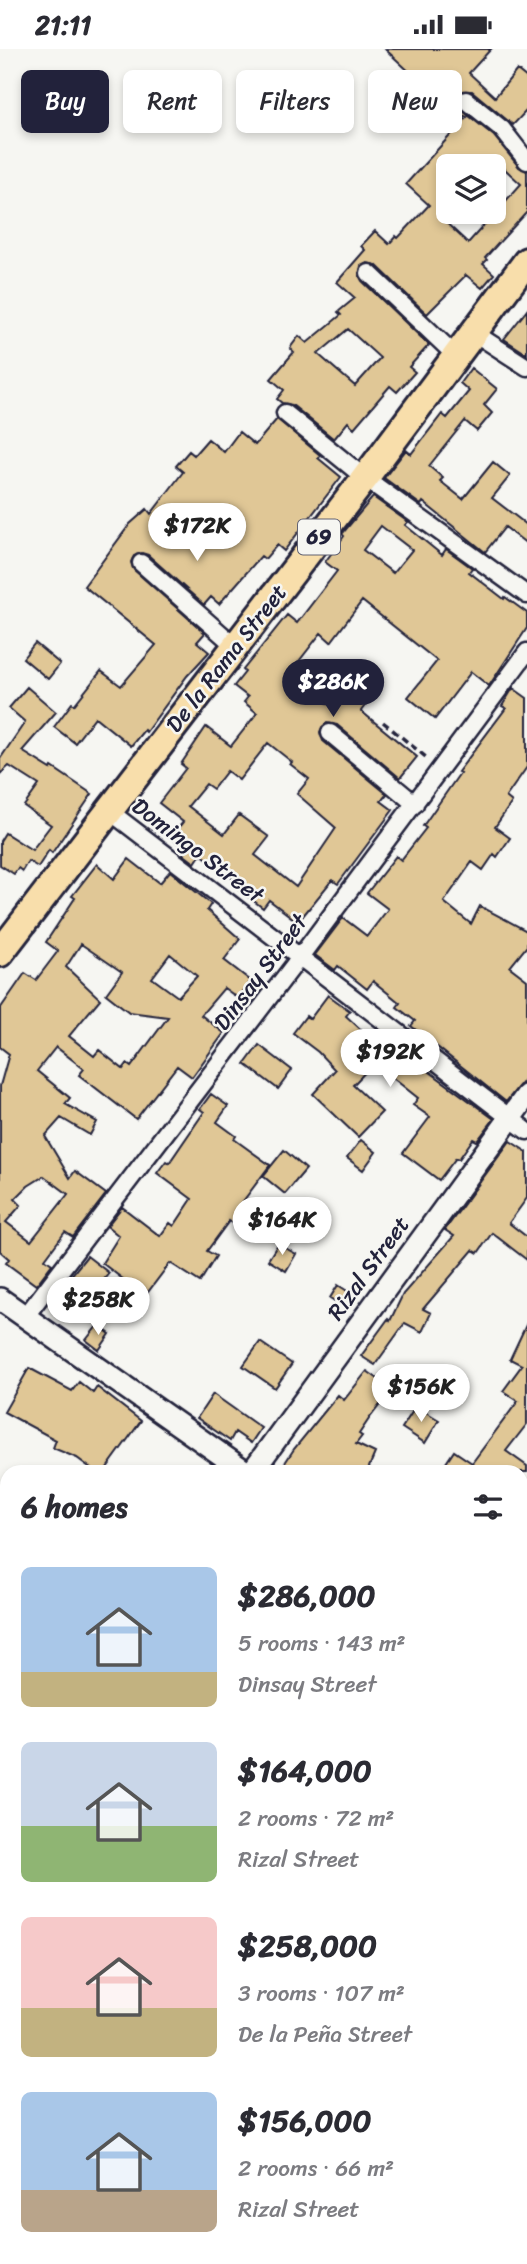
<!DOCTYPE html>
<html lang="en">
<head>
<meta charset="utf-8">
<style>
  :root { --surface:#fff; --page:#f7f7f7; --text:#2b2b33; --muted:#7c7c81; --accent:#22223b }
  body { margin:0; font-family:Sriracha,sans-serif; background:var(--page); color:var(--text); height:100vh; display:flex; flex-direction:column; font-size:26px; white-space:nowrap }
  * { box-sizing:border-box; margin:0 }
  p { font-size:23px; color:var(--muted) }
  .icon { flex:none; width:38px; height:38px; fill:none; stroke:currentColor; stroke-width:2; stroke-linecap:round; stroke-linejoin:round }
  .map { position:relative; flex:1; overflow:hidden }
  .details { position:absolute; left:0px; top:1416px; width:528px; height:800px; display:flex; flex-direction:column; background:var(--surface); border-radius:21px 21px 0 0; box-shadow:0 4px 10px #0003 }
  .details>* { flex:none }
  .guide { position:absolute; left:21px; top:21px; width:486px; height:63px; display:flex; gap:14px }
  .controls { position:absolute; left:436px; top:105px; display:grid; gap:14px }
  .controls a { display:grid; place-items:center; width:70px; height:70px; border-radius:10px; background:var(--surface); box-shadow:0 4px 10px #0003; font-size:35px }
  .price { position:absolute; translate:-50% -60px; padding:0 16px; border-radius:24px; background:#fff; color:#222; font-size:23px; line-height:46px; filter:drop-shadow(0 2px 4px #0008) }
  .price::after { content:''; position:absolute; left:50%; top:42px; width:21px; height:16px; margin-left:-10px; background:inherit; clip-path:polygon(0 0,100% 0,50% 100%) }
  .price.selected { background:var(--accent); color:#fff }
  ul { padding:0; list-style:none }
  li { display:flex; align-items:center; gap:21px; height:175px; padding:0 21px }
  li span { display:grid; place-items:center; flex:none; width:196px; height:140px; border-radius:10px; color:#555 }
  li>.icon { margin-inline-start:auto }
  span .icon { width:84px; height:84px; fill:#fffc; stroke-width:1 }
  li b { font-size:30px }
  h2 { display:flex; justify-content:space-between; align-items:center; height:84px; padding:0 21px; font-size:30px }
  .chip { padding:0 24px; border-radius:10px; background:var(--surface); box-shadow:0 4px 10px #0003; font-size:24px; line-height:63px }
  .chip.selected { background:var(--accent); color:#fff }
  .status { display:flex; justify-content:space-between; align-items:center; height:49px; padding:0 35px; background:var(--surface); direction:ltr }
  .status svg { height:19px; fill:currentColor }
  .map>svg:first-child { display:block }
</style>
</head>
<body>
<div class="status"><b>21:11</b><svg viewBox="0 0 49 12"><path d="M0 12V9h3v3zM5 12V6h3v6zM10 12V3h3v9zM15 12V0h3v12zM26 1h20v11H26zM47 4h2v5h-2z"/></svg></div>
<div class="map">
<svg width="527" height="2215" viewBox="0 0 527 2215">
  <rect width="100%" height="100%" fill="#f6f6f2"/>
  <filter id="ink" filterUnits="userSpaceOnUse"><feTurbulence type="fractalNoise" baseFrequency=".0143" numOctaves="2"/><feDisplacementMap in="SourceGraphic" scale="14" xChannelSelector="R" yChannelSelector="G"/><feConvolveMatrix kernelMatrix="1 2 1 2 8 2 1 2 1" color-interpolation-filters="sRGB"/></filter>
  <g filter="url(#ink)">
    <path fill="#e0c796" stroke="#22223b" stroke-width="2" fill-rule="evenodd" d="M 385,0 L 491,0 L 469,24 L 495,48 L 517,21 L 527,29 L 527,61 L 513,76 L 472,42 L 462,42 L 456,50 L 459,59 L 494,87 L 519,118 L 527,122 L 527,163 L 485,209 L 487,211 L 483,215 L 494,225 L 482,239 L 466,226 L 427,265 L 376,216 L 367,214 L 361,217 L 359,226 L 362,232 L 429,296 L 409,318 L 415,323 L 397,343 L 390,337 L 354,379 L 348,373 L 334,390 L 292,356 L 282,354 L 277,350 L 284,341 L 271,330 L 294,303 L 290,299 L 299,287 L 307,294 L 341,266 L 338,263 L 355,249 L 337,233 L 365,201 L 361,197 L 375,182 L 389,195 L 396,187 L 398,189 L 429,156 L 406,135 L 467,68 L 444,58 L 445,56 ZM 495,111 L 521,135 L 468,194 L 442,170 L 448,163 L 448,117 L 490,117 ZM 348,280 L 380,309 L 355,337 L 318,305 Z
      M 527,261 L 527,305 L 504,290 Z
      M 471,319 L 497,340 L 484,356 L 492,364 L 477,382 L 465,372 L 429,417 L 443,429 L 440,432 L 463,450 L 493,413 L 510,427 L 492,449 L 527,476 L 527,495 L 505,478 L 485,503 L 423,453 L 421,456 L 384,429 L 406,401 L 411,405 L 442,365 L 447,369 L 469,342 L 460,334 Z
      M 277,370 L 320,406 L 318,409 L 341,428 L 284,502 L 277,496 L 265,510 L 261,507 L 219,555 L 211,548 L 204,556 L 148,506 L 142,504 L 134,507 L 131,513 L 134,521 L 205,584 L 197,593 L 209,603 L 187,627 L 146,683 L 144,681 L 131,697 L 95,668 L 75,694 L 54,678 L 72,654 L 74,656 L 101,622 L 121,637 L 156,596 L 84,537 L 130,475 L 147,460 L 151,465 L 183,423 L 176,417 L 189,402 L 194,406 L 208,390 L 224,403 L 239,383 L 255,396 Z
      M 373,448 L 408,473 L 405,476 L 442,506 L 446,500 L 472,519 L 469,523 L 504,550 L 505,548 L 527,564 L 527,579 L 489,637 L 471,623 L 435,670 L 408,648 L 437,612 L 362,552 L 331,593 L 321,584 L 289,625 L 328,655 L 343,636 L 367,654 L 361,662 L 417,708 L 400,729 L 337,676 L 327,674 L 322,678 L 320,683 L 323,692 L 387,745 L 381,752 L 393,761 L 338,835 L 332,831 L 298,873 L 269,851 L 263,859 L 238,840 L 241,836 L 201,805 L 195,814 L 183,805 L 186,801 L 171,788 L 183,773 L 159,754 L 186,719 L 181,715 L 206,678 L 231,697 L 257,664 L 244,653 L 248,648 L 234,637 L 245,623 L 243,621 L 287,566 L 297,574 L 337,522 L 325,513 L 344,487 L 342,485 ZM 381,477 L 412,501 L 393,524 L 363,501 ZM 268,694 L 292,713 L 290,715 L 309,730 L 297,745 L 336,779 L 296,838 L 255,806 L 269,788 L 239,766 L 224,785 L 188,757 L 206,735 L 213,740 L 227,722 L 239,731 Z
      M 35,594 L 60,615 L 48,630 L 23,609 Z
      M 27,638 L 56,663 L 22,702 L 51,720 L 52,718 L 92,745 L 52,804 L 49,801 L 38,818 L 28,812 L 22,822 L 18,819 L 14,825 L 0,816 L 0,792 L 5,784 L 32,801 L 51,776 L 24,757 L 39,736 L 9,717 L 0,725 L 0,710 L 25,673 L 9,659 Z
      M 513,639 L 527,649 L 527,718 L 506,748 L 512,753 L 495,778 L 510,789 L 497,808 L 494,805 L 483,821 L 472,813 L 444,853 L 471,875 L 480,857 L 527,882 L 527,897 L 510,918 L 527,931 L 527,1027 L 506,1053 L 411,977 L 415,972 L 397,958 L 400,954 L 373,932 L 367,940 L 338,917 L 335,921 L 315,906 L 343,869 L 367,887 L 388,860 L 367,844 L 396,807 L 401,811 L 426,779 L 423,777 L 460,724 L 458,723 L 506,659 L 502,657 Z
      M 129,810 L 160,834 L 170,822 L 211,855 L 207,861 L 240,890 L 224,911 L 251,932 L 238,949 L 224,939 L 201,966 L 224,984 L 192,1028 L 177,1017 L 136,1070 L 79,1026 L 84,1020 L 56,998 L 37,1022 L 70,1049 L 65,1055 L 97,1073 L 90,1086 L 61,1069 L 45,1087 L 70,1129 L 75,1122 L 106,1145 L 73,1188 L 65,1183 L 45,1210 L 52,1215 L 36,1236 L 6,1214 L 9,1210 L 0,1202 L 0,1037 L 9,1005 L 0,998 L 0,960 L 25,924 L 36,931 L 58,902 L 46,893 L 75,849 L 72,847 L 97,815 L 114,830 ZM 81,895 L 122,923 L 106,945 L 129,963 L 168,968 L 131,1018 L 127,1015 L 123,1020 L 99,1001 L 94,1007 L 69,987 L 100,950 L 66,918 ZM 170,905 L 197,927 L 178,948 L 152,929 ZM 44,1127 L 68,1145 L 31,1192 L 6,1173 L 21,1156 L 15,1150 L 28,1137 Z
      M 328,946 L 350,962 L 346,967 L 380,998 L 385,990 L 494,1070 L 477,1092 L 473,1090 L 459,1110 L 456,1109 L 439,1131 L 403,1104 L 430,1068 L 413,1056 L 418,1049 L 374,1014 L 353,1036 L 382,1063 L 358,1088 L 313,1045 L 335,1021 L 318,1003 L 293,984 L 306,967 L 310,970 Z
      M 259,996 L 292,1021 L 278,1040 L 245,1015 Z
      M 211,1045 L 228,1057 L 217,1073 L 236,1087 L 234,1090 L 270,1116 L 241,1155 L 258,1168 L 246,1185 L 229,1172 L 207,1202 L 216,1207 L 200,1233 L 170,1214 L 145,1247 L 102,1214 L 119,1187 L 107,1177 L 122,1158 L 160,1187 L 170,1174 L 174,1177 L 192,1150 L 157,1124 L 166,1112 L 169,1114 L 204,1063 L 200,1060 Z
      M 361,1091 L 376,1103 L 363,1121 L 347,1109 Z
      M 510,1092 L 527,1103 L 527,1149 L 509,1174 L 527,1188 L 527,1211 L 492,1184 L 478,1204 L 473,1201 L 423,1260 L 431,1264 L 422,1283 L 405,1274 L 375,1316 L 361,1307 L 388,1270 L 390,1272 L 403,1245 L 454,1187 L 445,1181 Z
      M 284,1101 L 306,1120 L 285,1145 L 263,1127 Z
      M 278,1195 L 296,1205 L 286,1222 L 268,1211 Z
      M 87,1207 L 109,1224 L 99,1237 L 89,1230 L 66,1259 L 53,1249 Z
      M 338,1236 L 355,1247 L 347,1260 L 330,1249 Z
      M 527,1274 L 527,1375 L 506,1402 L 527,1417 L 527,1423 L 440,1423 L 454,1402 L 472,1414 L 518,1352 L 503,1342 L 522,1316 L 510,1310 Z
      M 98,1276 L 110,1285 L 99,1301 L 86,1291 Z
      M 260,1293 L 292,1315 L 275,1339 L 243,1317 Z
      M 29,1319 L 72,1342 L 79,1333 L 93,1344 L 97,1338 L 141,1372 L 104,1423 L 96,1423 L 77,1409 L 53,1399 L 56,1391 L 4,1363 Z
      M 367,1322 L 392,1340 L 369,1370 L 359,1385 L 362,1387 L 356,1395 L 375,1404 L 367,1423 L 279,1423 L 294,1400 L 338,1346 L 344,1351 Z
      M 213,1345 L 261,1379 L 251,1394 L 235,1383 L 230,1392 L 197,1369 Z
      M 416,1357 L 439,1371 L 425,1394 L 402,1379 Z"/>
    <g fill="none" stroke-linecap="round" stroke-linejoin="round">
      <g stroke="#22223b" stroke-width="21">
        <path id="minor" d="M 466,51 L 502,80 L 527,112
          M 369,224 L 455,306
          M 473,283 L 527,318
          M 285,364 L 365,429 L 527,546
          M 141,514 L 235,597
          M 330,684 L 415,755
          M 108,761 L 527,1082
          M 25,1268 L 300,908 L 527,603
          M 522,1492 L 527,1484
          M 0,1505 L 7,1502
          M 0,1903 L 7,1901
          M 0,1940 L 7,1959
          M 0,2149 L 7,2143"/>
      </g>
      <g stroke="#22223b" stroke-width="26">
        <path id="tertiary" d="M 0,1250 L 246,1423
          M 252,1423 L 527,1046
          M 0,1792 L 7,1768
          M 0,1828 L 7,1861
          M 138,2208 L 141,2215"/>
      </g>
      <g stroke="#22223b" stroke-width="32">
        <path id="trunk" d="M 0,904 L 365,429 L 527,212"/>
      </g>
      <path stroke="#22223b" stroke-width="3.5" stroke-dasharray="7 5" stroke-linecap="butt" d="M 383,673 L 427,709"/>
      <use href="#minor" stroke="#f6f6f2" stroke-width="16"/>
      <use href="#tertiary" stroke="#f6f6f2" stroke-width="21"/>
      <use href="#trunk" stroke="#f8deab" stroke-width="26"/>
    </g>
  </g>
  <g text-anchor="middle" stroke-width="5" stroke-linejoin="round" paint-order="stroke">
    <rect fill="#f6f6f2" stroke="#626272" stroke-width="2" x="298" y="470.5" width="42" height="35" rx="5"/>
    <g font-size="21" font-weight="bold" fill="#22223b">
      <text x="319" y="495">69</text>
    </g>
    <g font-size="23" fill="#22223b" stroke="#f6f6f2">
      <text transform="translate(226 609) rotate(-52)" y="8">De la Rama Street</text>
      <text transform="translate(198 801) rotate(37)" y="8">Domingo Street</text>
      <text transform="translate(260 923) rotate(-53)" y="8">Dinsay Street</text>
      <text transform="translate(368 1219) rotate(-54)" y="8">Rizal Street</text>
    </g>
  </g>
</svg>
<div class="controls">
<a><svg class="icon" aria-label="layers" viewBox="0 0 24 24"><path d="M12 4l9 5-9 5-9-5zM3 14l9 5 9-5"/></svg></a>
</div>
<b class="price" style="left:197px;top:514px">$172K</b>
<b class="price selected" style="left:333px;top:670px">$286K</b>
<b class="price" style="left:390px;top:1040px">$192K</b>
<b class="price" style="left:282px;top:1208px">$164K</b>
<b class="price" style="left:98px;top:1288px">$258K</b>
<b class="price" style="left:421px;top:1375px">$156K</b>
<div class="guide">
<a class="chip selected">Buy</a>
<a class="chip">Rent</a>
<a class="chip">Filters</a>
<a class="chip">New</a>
</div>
<section class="details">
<h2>6 homes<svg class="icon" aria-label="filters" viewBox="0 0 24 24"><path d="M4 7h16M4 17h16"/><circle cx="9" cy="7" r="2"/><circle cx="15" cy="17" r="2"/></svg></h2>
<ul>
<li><span style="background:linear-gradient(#a9c7e8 75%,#c2b280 0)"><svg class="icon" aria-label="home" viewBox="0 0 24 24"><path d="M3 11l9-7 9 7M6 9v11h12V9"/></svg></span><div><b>$286,000</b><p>5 rooms · 143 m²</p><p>Dinsay Street</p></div></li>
<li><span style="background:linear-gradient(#c9d6e8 60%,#8fb573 0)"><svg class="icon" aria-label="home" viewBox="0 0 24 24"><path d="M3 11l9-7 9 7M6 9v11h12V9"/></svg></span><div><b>$164,000</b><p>2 rooms · 72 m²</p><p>Rizal Street</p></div></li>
<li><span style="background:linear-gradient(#f6c9c9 65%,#c2b280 0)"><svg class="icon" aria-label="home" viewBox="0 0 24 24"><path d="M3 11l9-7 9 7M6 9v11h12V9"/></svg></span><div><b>$258,000</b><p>3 rooms · 107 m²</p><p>De la Peña Street</p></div></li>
<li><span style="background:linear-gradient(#a9c7e8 70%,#b9a48a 0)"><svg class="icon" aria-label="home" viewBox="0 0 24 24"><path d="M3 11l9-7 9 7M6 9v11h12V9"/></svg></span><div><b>$156,000</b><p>2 rooms · 66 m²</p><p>Rizal Street</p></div></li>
</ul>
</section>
</div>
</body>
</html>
